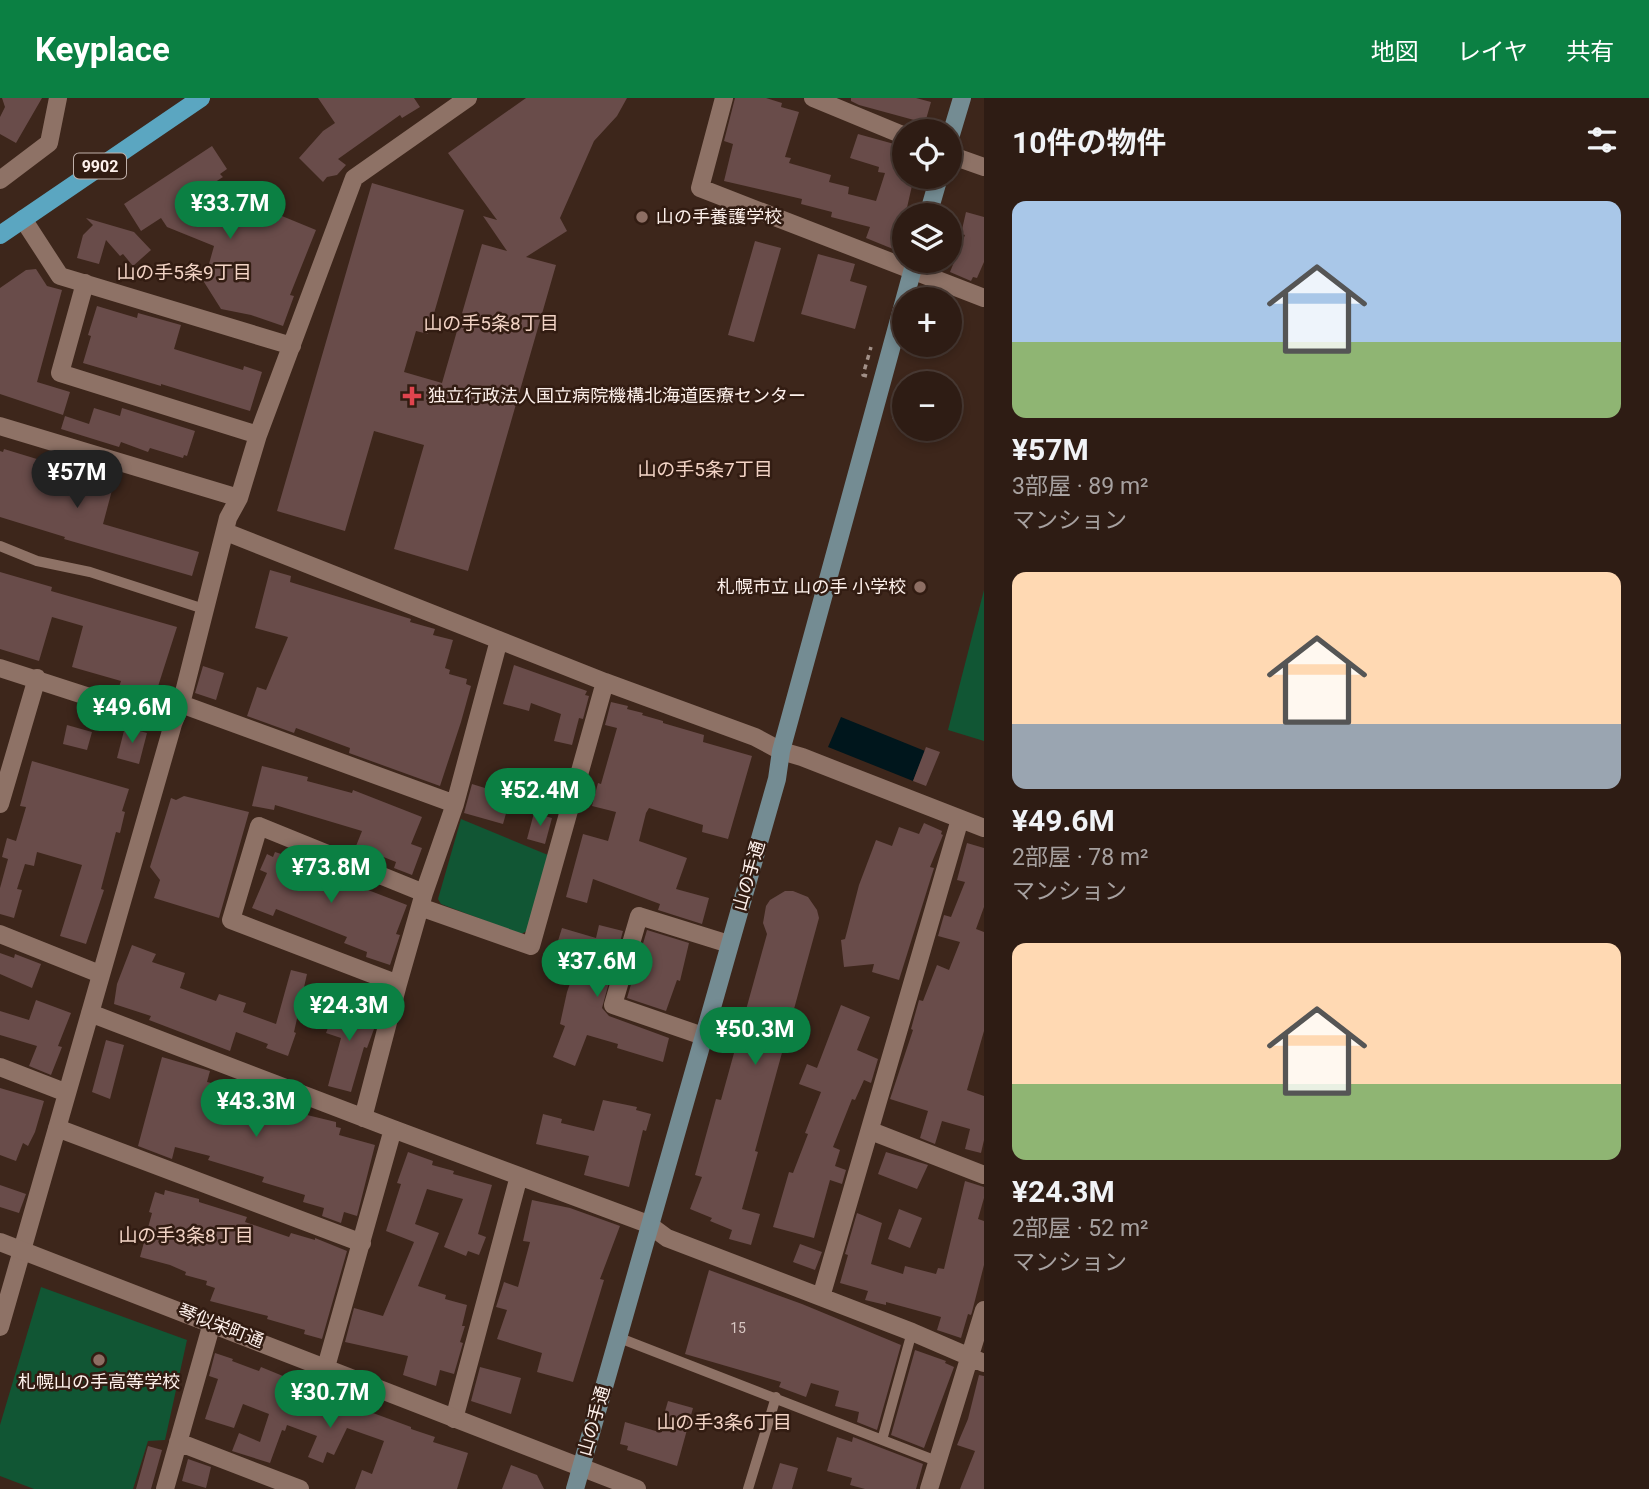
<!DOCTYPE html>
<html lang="ja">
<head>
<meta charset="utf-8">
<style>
  :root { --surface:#2e1c14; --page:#3a2922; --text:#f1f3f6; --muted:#a7a1a0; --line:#493a34; --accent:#0b8043 }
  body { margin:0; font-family:Roboto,"Noto Sans JP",sans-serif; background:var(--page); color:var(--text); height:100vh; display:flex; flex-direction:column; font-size:26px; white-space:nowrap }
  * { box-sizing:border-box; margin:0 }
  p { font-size:23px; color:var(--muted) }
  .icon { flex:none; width:38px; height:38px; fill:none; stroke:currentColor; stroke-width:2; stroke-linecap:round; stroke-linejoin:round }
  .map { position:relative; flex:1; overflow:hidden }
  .drawer { display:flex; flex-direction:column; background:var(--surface); width:665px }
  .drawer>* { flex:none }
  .fabs { position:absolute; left:892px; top:21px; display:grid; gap:14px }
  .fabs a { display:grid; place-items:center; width:70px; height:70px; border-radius:50%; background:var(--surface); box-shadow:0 4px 10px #0003,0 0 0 2px var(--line); font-size:35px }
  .price { position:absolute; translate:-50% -60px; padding:0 16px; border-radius:24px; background:var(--accent); color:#fff; font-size:23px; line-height:46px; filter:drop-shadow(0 2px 4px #0008) }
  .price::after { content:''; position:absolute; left:50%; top:42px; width:21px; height:16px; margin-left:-10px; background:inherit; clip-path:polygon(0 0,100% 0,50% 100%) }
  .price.selected { background:#222; color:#fff }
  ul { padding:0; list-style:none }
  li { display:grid; align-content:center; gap:14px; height:371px; padding:0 28px }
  li span { display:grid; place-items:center; height:217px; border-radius:14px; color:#555 }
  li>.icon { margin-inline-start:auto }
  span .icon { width:126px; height:126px; fill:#fffc; stroke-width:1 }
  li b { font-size:30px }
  h2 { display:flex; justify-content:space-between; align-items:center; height:84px; padding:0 28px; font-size:30px }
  header { display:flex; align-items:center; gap:42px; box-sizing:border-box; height:98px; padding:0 35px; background:var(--accent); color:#fff }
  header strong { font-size:33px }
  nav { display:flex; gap:38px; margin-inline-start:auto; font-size:24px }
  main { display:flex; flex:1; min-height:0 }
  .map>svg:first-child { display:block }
</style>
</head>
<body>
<header>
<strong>Keyplace</strong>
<nav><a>地図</a><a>レイヤ</a><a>共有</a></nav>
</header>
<main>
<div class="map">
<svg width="984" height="1391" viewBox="0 0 984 1391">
  <rect width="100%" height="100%" fill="#3d261b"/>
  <path fill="#115634" d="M 984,492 L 984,643 L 948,632 Z
    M 461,721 L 548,757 L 527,833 L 521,836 L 441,806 L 438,801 Z
    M 41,1189 L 187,1242 L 165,1342 L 148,1343 L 133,1391 L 34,1391 L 0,1378 L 0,1327 Z"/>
  <path fill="#00161c" d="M 841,619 L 925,653 L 913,683 L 828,649 Z"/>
  <path fill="#694c4a" d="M 2,0 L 42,0 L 16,45 L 0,36 L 0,19 L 5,9 Z
    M 318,0 L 414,0 L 420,9 L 402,20 L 400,17 L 338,61 L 346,67 L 337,77 L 327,79 L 323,84 L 299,60 L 323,33 L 335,25 Z
    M 526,0 L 627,0 L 617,18 L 594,43 L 560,120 L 567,133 L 526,159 L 556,167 L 468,473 L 394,451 L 424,347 L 374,333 L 345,433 L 277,413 L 372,85 L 464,112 L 428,236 L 416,233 L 404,274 L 442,285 L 482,146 L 507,153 L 483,118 L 497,122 L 448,55 Z
    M 735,0 L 766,0 L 782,5 L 781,9 L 799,14 L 785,59 L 791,60 L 789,65 L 831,77 L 829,84 L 849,89 L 848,96 L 876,103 L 885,75 L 878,74 L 879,69 L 850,60 L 858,36 L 905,49 L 905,79 L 914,79 L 903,127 L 893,151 L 866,140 L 870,129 L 831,119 L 832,114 L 801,106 L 802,101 L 724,83 L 733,46 L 724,43 Z
    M 851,0 L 916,0 L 931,4 L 925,25 L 859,7 L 851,3 Z
    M 212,48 L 227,71 L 220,76 L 223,79 L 187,102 L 252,129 L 260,109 L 316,132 L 290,197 L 294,198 L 283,228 L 251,217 L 221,211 L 204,184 L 214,148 L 167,129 L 161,120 L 141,133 L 124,106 Z
    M 966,114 L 984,119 L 984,164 L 977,180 L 973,179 L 971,183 L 950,174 L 965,137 L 961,136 Z
    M 86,120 L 134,134 L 151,152 L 133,168 L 123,156 L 120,158 L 106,142 L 99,166 L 77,160 L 83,137 L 93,127 Z
    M 755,143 L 781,150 L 754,244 L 728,237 Z
    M 818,156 L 855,166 L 850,183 L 867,188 L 855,231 L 801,216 Z
    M 36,171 L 47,188 L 62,192 L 37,284 L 70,294 L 63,317 L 0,296 L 0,190 L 26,172 Z
    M 97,208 L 137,220 L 138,215 L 181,227 L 174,251 L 243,272 L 244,268 L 262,274 L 250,313 L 161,286 L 161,288 L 83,265 L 91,238 L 88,237 Z
    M 94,310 L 120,318 L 122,310 L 195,333 L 187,358 L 184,357 L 183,360 L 150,350 L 148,354 L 121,344 L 119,349 L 61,331 L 65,318 L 89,326 Z
    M 4,351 L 50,365 L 51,362 L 115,381 L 103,426 L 199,454 L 192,478 L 64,441 L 65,439 L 0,419 L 0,353 L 3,354 Z
    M 270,472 L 291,478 L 290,484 L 411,521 L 410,524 L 435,531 L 433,537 L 453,542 L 445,570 L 450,572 L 449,576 L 467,581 L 466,586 L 471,588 L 461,624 L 440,688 L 349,655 L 350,650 L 296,630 L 294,635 L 247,618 L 257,589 L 266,592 L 288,539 L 255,530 Z
    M 0,474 L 52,489 L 51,493 L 177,529 L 154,601 L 119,589 L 121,583 L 72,569 L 83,528 L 52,519 L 39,563 L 0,551 Z
    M 514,567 L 587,593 L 585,597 L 589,598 L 583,621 L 579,620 L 572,647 L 554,643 L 561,616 L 531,605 L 529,613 L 503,606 Z
    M 203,568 L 224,575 L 216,602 L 195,595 Z
    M 611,604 L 628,608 L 627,611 L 643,615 L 642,617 L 663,623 L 663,625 L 704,637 L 703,644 L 752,658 L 728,741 L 702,734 L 703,727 L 649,710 L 646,715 L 639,743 L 687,760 L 676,791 L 709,800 L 702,826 L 658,812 L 660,806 L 593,781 L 587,805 L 566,799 L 583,736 L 608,743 L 616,714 L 592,708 L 598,685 L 601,686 L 617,630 L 605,627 Z
    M 67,627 L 92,634 L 87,652 L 63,646 Z
    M 125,629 L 147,635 L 139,666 L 117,660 Z
    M 926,649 L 940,654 L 926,688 L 913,683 Z
    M 32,663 L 129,691 L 122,713 L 125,714 L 120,735 L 116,734 L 101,791 L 104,792 L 86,846 L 60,838 L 82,767 L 37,754 L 34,768 L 25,766 L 17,791 L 22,792 L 14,820 L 0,816 L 0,790 L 8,761 L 2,759 L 7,740 L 16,743 L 26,709 L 20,708 Z
    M 262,668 L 308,679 L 307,683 L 352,695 L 353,692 L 422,719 L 411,746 L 422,750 L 412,777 L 394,770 L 396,764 L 356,748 L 362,733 L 275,707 L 274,712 L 252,708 Z
    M 472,686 L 511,698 L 503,726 L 464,715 Z
    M 184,698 L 249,714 L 219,820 L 154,800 L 160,782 L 150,769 L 171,700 L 176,702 Z
    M 534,715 L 552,720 L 545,746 L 527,741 Z
    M 924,725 L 942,733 L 941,736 L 943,737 L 930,769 L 934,770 L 899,882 L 872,874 L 874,866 L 844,869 L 841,842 L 845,841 L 859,787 L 876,742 L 892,748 L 899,729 L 919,736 Z
    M 967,745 L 984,750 L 984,809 L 976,831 L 984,834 L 984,933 L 967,992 L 984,998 L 984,1042 L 981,1055 L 965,1051 L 970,1031 L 942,1023 L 935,1046 L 920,1040 L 928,1013 L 890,1001 L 913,932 L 911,931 L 919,902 L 923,903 L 937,867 L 949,872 L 960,844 L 938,838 L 944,817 L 951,819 L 965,784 L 957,782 Z
    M 275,754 L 309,765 L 355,787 L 407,807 L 396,836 L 400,837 L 390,867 L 366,859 L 367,854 L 344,845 L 347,839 L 276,811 L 273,818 L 252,810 L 267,775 L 260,772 L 267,756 L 273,759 Z
    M 785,793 L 793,793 L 808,799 L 817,812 L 819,820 L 755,1053 L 758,1054 L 742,1111 L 760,1116 L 751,1147 L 729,1141 L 732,1132 L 710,1123 L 712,1120 L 690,1111 L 702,1079 L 695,1077 L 716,1001 L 721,1002 L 767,836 L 763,825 L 766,808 L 770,802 Z
    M 599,827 L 623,833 L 602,910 L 609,918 L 669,940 L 663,964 L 617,950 L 618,946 L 587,937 L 575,968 L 553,959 L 565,928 L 560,926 L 567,894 L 577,866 L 553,859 L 562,830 L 596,840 Z
    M 647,832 L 689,845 L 680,883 L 677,882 L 666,913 L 627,900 Z
    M 132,847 L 156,856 L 152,864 L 185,875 L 180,890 L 216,903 L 219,896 L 246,905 L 243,914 L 276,926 L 291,872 L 307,876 L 294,934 L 296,935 L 288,958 L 266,950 L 268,946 L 236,934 L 230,953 L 149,922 L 151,918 L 114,906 L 117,886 Z
    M 0,855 L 14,860 L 15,856 L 41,866 L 32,890 L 0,876 Z
    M 339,901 L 372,914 L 366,927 L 374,931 L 367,950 L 364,949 L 351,994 L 328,988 L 341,940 L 326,935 Z
    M 36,902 L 71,915 L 58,948 L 62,949 L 51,977 L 29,968 L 37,948 L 0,937 L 0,913 L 29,922 Z
    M 841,907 L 870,919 L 857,952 L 878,961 L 871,985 L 864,982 L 855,1002 L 852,1001 L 833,1049 L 840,1052 L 835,1068 L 846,1072 L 842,1086 L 830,1082 L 814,1140 L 773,1129 L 789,1074 L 793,1075 L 808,1036 L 805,1035 L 821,994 L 799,986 L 807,966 L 817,970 Z
    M 106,942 L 124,947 L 110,1001 L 92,994 Z
    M 162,959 L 210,973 L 207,984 L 250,994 L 248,1000 L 288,1011 L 288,1009 L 308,1014 L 307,1017 L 336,1024 L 336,1029 L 341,1030 L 339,1037 L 375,1047 L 357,1118 L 344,1114 L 341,1125 L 322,1118 L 324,1110 L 303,1104 L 305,1097 L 262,1084 L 264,1079 L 208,1062 L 210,1058 L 175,1049 L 172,1061 L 138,1048 Z
    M 0,990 L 44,1003 L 35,1034 L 28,1048 L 23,1045 L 16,1063 L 0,1057 Z
    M 603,1002 L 637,1009 L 636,1012 L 651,1016 L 646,1033 L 643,1032 L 629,1089 L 584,1077 L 589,1058 L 536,1046 L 543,1016 L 562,1021 L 561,1025 L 594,1033 Z
    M 408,1054 L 433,1063 L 432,1067 L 454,1073 L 453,1076 L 492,1087 L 478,1136 L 486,1139 L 479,1157 L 468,1153 L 466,1158 L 444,1149 L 463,1101 L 427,1091 L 415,1126 L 439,1135 L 418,1188 L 446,1197 L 445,1201 L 467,1207 L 462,1228 L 465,1228 L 460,1244 L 463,1245 L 454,1276 L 440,1272 L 436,1288 L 403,1277 L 408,1258 L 345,1244 L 354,1210 L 383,1218 L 414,1144 L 386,1133 L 401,1086 L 397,1085 Z
    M 886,1054 L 928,1067 L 917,1091 L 878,1076 Z
    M 965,1083 L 984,1089 L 984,1100 L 978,1121 L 984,1123 L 984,1167 L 972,1214 L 971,1217 L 968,1216 L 961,1240 L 937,1232 L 941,1219 L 886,1204 L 886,1207 L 865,1202 L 868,1193 L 840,1185 L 848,1157 L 845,1156 L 857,1115 L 882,1125 L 871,1166 L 903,1176 L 905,1168 L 936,1176 L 938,1170 L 944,1171 Z
    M 0,1087 L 26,1096 L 19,1115 L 0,1109 Z
    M 165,1092 L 199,1101 L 199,1104 L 247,1119 L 245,1124 L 289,1139 L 291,1135 L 315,1142 L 315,1140 L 347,1153 L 322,1241 L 304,1236 L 305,1232 L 267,1221 L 268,1218 L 210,1203 L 215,1190 L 206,1187 L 207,1183 L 185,1177 L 186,1174 L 170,1167 L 140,1159 L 152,1115 L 149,1114 L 155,1094 L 164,1097 Z
    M 532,1102 L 570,1110 L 620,1128 L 600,1181 L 604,1182 L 573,1284 L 537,1274 L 542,1255 L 497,1241 L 507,1212 L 496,1209 L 504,1184 L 518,1189 L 530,1144 L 523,1143 Z
    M 899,1111 L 922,1120 L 910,1150 L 888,1141 Z
    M 800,1146 L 822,1154 L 815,1172 L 793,1164 Z
    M 709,1172 L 802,1206 L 901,1247 L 877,1332 L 857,1324 L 859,1314 L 835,1308 L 839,1293 L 811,1285 L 806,1299 L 779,1289 L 781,1284 L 685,1256 Z
    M 915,1252 L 946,1263 L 945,1265 L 954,1269 L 924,1350 L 891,1337 Z
    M 215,1255 L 233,1261 L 232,1263 L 259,1273 L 261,1269 L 300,1285 L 296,1297 L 332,1310 L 335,1301 L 411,1329 L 411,1331 L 435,1339 L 433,1344 L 468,1355 L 457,1391 L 355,1391 L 362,1372 L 372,1376 L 384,1343 L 347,1330 L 334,1357 L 327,1354 L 323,1365 L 308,1359 L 317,1338 L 287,1327 L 285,1333 L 282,1332 L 270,1365 L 232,1353 L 239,1335 L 260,1344 L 269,1316 L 243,1306 L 234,1330 L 205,1321 L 218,1281 L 209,1278 Z
    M 480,1269 L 521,1280 L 511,1316 L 471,1303 Z
    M 979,1277 L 984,1278 L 984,1391 L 960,1391 L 975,1353 L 957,1347 L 968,1321 Z
    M 668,1303 L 693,1310 L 677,1368 L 627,1352 L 628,1348 L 620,1346 L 625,1324 L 659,1334 Z
    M 837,1339 L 852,1344 L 853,1339 L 923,1366 L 916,1391 L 865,1391 L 850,1387 L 852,1380 L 827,1373 Z
    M 148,1348 L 162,1352 L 151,1391 L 136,1391 Z
    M 188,1361 L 211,1369 L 206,1390 L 182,1383 Z
    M 780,1365 L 798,1370 L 792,1391 L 772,1391 Z
    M 511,1367 L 537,1377 L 544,1391 L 502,1391 Z"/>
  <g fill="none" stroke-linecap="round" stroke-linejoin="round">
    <path stroke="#a29088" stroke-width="3.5" stroke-dasharray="5 5" stroke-linecap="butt" d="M 867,278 L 863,277 L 871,249
      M 894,321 L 903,288 L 898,286"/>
    <path stroke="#8e7266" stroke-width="10" d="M 0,448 L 37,463 L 90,474 L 204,511
      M 617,1239 L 939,1364
      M 882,1342 L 912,1234
      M 748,1391 L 776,1299"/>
    <path stroke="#8e7266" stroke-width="18" d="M 724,0 L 700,90 L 984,200
      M 813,0 L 905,38
      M 950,57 L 984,69
      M 0,82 L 49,45 L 58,0
      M 23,121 L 60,178 L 292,248
      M 85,185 L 60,275 L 258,337
      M 0,328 L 239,400
      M 226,434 L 605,584 L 755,639 L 781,653 L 802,659 L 984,730
      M 0,570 L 173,626
      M 181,606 L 455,706
      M 0,706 L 37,580
      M 420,809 L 531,848 L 605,584
      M 0,836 L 100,876
      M 398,886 L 231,822 L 259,728 L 424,795
      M 90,915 L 393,1031 L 648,1126 L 667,1140 L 912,1234 L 984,1265
      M 703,938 L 613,907 L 639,818 L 729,846
      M 0,969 L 67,995
      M 363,1020 L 398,886 L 424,795 L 455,706 L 499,542
      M 57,1030 L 362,1145
      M 871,1033 L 984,1077
      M 821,1199 L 960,721
      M 0,1229 L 173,626 L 181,606 L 228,420 L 239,400 L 258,337 L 354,80 L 468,0
      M 326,1269 L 393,1031
      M 454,1321 L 519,1078
      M 178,1344 L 300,1391
      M 165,1391 L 212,1225
      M 929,1391 L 984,1212"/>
    <path stroke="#8e7266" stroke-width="18" d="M 0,1144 L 637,1391"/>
    <path stroke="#748c93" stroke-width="18" d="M 950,40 L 962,0
      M 928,117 L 939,79
      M 575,1391 L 777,681 L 781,653 L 915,163"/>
    <path stroke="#5ba6c1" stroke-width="18" d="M 0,137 L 201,0"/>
  </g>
  <g fill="#8d6e63" stroke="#321c12" stroke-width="2.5">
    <circle cx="642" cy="119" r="7"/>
    <circle cx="920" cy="489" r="7"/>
    <circle cx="99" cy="1262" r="7"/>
  </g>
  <path fill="#e0444e" stroke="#321c12" stroke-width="2.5" d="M408.5 287.5h7v7h7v7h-7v7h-7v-7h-7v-7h7z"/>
  <g text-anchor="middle" stroke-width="5" stroke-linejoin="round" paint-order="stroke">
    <g font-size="14" fill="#d8c7c3">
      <text x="738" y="1235">15</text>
    </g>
    <rect fill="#321c12" stroke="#c0b0aa" stroke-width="2" x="74" y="55.5" width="52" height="25" rx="5"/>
    <g font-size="16" font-weight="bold" fill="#fdf0eb">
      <text x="100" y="74">9902</text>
    </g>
    <g font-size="18" fill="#fdf0eb" stroke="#321c12" text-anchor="start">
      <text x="656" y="125">山の手養護学校</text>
      <text x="428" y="304">独立行政法人国立病院機構北海道医療センター</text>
      <text x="906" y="495" text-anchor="end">札幌市立 山の手 小学校</text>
      <text x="99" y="1290" text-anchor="middle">札幌山の手高等学校</text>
    </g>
    <g font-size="18" fill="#fdf0eb" stroke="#321c12">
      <text transform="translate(749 778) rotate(-74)" y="6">山の手通</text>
      <text transform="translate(221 1228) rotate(21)" y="6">琴似栄町通</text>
      <text transform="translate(594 1323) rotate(-74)" y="6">山の手通</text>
    </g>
    <g font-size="19" fill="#f2d3c5" stroke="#321c12">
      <text x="184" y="181">山の手5条9丁目</text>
      <text x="491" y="232">山の手5条8丁目</text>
      <text x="705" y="378">山の手5条7丁目</text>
      <text x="186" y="1144">山の手3条8丁目</text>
      <text x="724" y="1331">山の手3条6丁目</text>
    </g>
  </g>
</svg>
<div class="fabs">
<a><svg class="icon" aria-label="locate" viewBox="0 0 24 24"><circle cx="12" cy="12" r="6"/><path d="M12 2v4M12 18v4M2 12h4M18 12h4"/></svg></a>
<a><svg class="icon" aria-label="layers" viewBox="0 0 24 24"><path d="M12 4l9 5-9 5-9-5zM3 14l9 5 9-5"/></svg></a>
<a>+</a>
<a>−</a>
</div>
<b class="price" style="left:230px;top:143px">¥33.7M</b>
<b class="price selected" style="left:77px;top:412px">¥57M</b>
<b class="price" style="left:132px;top:647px">¥49.6M</b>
<b class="price" style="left:540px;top:730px">¥52.4M</b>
<b class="price" style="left:331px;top:807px">¥73.8M</b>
<b class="price" style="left:597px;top:901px">¥37.6M</b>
<b class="price" style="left:349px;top:945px">¥24.3M</b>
<b class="price" style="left:755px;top:969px">¥50.3M</b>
<b class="price" style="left:256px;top:1041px">¥43.3M</b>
<b class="price" style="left:330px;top:1332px">¥30.7M</b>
</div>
<section class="drawer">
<h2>10件の物件<svg class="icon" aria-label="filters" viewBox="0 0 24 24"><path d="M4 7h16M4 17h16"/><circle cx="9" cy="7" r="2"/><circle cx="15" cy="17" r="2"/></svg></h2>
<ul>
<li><span style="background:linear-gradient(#a9c7e8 65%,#8fb573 0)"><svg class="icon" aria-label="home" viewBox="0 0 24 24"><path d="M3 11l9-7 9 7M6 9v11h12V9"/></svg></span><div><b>¥57M</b><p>3部屋 · 89 m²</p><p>マンション</p></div></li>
<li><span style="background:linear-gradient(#ffd9b3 70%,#9aa5b1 0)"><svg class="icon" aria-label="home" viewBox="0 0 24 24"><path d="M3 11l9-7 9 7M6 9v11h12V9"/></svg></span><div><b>¥49.6M</b><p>2部屋 · 78 m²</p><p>マンション</p></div></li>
<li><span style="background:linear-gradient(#ffd9b3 65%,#8fb573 0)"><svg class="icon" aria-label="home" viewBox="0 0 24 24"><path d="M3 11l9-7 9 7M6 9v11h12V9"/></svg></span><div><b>¥24.3M</b><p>2部屋 · 52 m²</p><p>マンション</p></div></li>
</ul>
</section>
</main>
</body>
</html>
